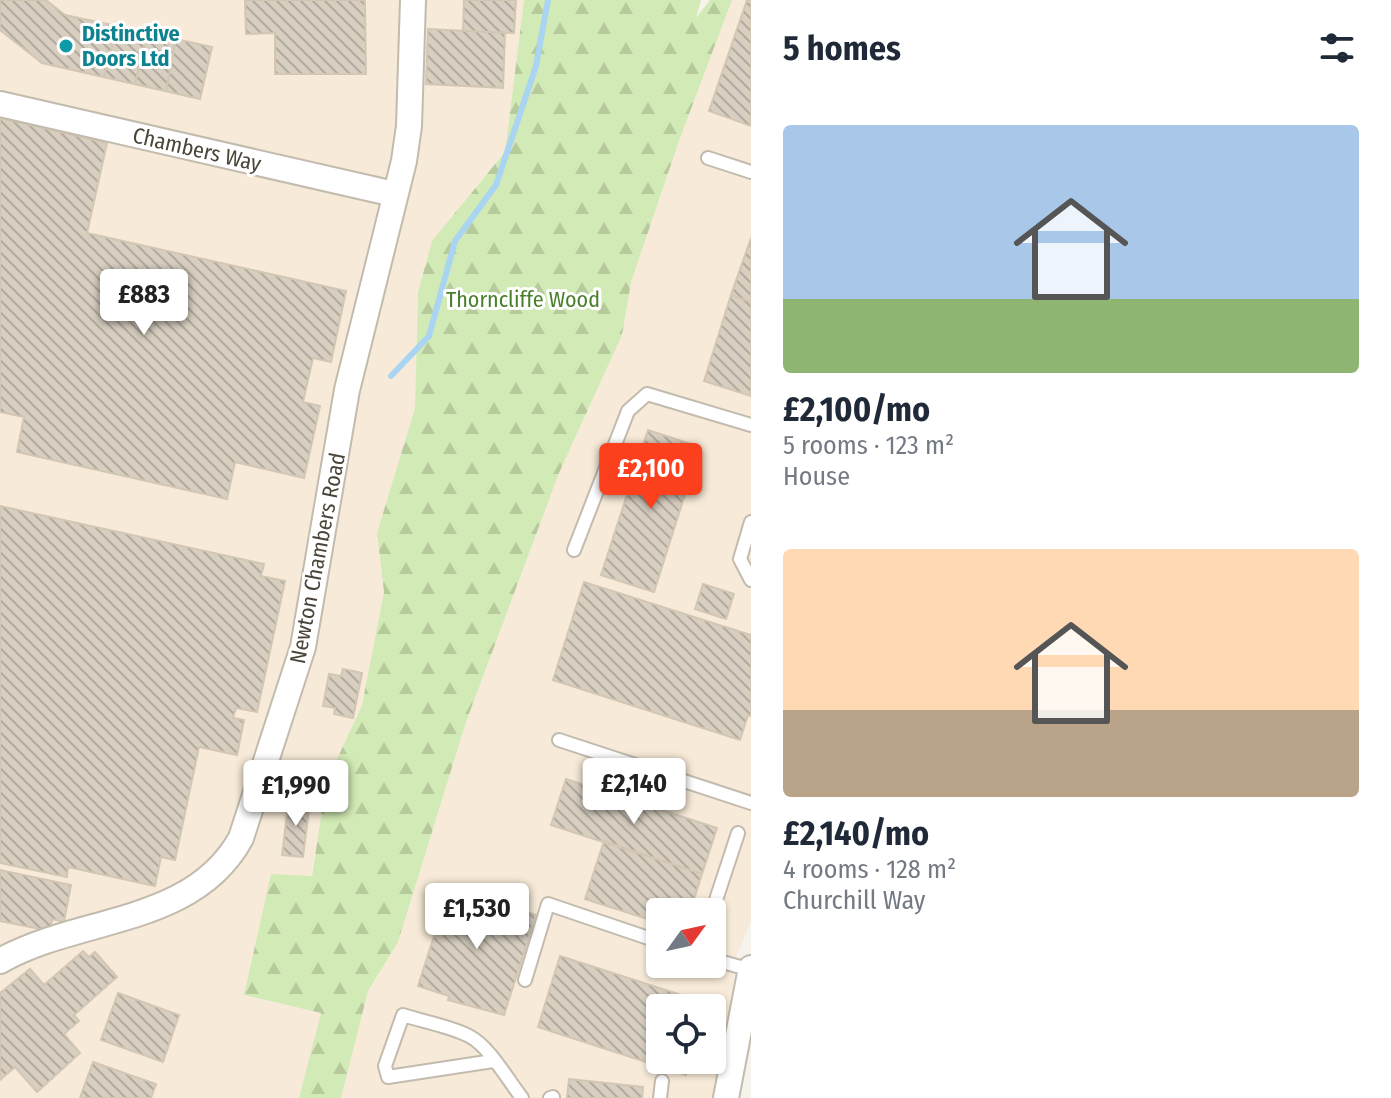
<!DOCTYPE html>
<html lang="en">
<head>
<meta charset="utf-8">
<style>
  :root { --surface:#fff; --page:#f6f6f7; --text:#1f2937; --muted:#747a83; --accent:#fc3f1d }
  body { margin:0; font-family:"Fira Sans Condensed",sans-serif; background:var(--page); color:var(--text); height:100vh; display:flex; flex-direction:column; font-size:30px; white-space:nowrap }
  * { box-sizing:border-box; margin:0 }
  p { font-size:26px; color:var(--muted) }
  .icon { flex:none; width:44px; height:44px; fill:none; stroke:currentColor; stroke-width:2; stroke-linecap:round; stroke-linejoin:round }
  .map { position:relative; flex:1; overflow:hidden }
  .panel { display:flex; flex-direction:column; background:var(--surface); width:640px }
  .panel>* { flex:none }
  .needle { width:52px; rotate:57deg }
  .buttons { position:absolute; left:646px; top:898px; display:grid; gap:16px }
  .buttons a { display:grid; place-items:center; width:80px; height:80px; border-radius:8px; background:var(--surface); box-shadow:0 2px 6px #0004; font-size:40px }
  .price { position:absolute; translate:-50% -68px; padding:0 18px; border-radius:8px; background:#fff; color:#222; font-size:26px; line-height:52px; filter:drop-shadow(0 2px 4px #0008) }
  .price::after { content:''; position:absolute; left:50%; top:48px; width:24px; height:18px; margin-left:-12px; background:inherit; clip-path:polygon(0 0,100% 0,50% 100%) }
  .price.current { background:var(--accent); color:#fff }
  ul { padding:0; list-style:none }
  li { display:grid; align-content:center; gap:16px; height:424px; padding:0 32px }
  li span { display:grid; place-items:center; height:248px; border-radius:8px; color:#555 }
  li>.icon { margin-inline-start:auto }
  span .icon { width:144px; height:144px; fill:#fffc; stroke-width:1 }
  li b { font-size:34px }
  h2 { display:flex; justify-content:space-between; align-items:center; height:96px; padding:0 32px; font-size:34px }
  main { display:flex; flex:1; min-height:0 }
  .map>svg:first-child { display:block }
</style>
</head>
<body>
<main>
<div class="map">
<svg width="751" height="1098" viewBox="0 0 751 1098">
  <defs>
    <pattern id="forest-firs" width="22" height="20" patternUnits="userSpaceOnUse" patternTransform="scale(2)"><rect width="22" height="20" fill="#d2eab5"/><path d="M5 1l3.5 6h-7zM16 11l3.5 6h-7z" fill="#b6ca9c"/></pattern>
    <pattern id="building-back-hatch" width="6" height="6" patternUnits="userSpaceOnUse" patternTransform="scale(2)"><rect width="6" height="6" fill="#d8cfc1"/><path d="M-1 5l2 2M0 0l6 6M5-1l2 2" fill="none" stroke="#b1aa9e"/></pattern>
  </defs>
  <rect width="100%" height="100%" fill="#f6f3ec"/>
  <path fill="#f7ead8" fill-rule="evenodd" d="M 0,0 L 524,0 L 505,152 L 432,241 L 418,292 L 415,408 L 377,533 L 384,592 L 362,705 L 326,783 L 311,877 L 271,874 L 244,995 L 321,1013 L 299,1098 L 0,1098 Z
    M 732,0 L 751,0 L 751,921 L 737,954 L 718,1098 L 341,1098 L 368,991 L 398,942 L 466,722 L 559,473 L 622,335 L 631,282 L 680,138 ZM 660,912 L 712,912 L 712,964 L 660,964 ZM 660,1008 L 712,1008 L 712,1060 L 660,1060 Z"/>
  <path fill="url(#forest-firs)" d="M 524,0 L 701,0 L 696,18 L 710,0 L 732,0 L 680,138 L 631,282 L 622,335 L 559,473 L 466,722 L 398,942 L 368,991 L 341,1098 L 299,1098 L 321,1013 L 244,995 L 271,874 L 312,876 L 326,783 L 362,705 L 384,592 L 377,533 L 415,408 L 418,292 L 432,241 L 505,152 Z"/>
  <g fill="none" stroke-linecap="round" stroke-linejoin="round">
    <path stroke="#a9d4f2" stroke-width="6" d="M 391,376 L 429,336 L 455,241 L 496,185 L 536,66 L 548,0"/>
  </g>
  <path fill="url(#building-back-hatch)" stroke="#d3c7b4" stroke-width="2" d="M 0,0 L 46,0 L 65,15 L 212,47 L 200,99 L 42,63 L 0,30 Z
    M 0,0 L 46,0 L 65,15 L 117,26 L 104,77 L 42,63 L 0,30 Z
    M 245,0 L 365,0 L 366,74 L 275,74 L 275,33 L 246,34 Z
    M 464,0 L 516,0 L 514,33 L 463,31 Z
    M 747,0 L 751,0 L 751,126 L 709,111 Z
    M 117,26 L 147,33 L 135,84 L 104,77 Z
    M 428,29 L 505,33 L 503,88 L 426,84 Z
    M 147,33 L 176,39 L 166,91 L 135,84 Z
    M 176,39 L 212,47 L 200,99 L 166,91 Z
    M 0,118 L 107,143 L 87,233 L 346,291 L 331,362 L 313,358 L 303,402 L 320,406 L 304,478 L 235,462 L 227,499 L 17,452 L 24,417 L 0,412 Z
    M 751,238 L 751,302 L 731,295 Z
    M 731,295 L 751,302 L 751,396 L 704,381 Z
    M 648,430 L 700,447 L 654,592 L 601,575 Z
    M 0,506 L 264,564 L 261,576 L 285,581 L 257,712 L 236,708 L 233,718 L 244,720 L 237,755 L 199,747 L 175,860 L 161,857 L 155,886 L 68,867 L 67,877 L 0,863 Z
    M 584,582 L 751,635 L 751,716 L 748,715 L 740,740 L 553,680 Z
    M 703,584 L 734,594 L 726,619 L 695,609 Z
    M 343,669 L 362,673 L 353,718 L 334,714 L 335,708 L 323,706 L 329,674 L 341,676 Z
    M 566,779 L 717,828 L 702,874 L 551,825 Z
    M 289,798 L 310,801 L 303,857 L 282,855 Z
    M 604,841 L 702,874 L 690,912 L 660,912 L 660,923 L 585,899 Z
    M 0,870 L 71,885 L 64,922 L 52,919 L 50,931 L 0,921 Z
    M 450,886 L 536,915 L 504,1015 L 448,1000 L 449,996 L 418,986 Z
    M 83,951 L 89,957 L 95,952 L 117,977 L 74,1015 L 79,1021 L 64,1034 L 80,1053 L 37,1092 L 15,1067 L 0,1080 L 0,993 L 30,969 L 44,985 Z
    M 560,956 L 709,1004 L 708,1008 L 660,1008 L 660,1060 L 691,1060 L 686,1075 L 538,1027 Z
    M 118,993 L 179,1015 L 163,1062 L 101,1040 Z
    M 93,1062 L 156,1084 L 151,1098 L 80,1098 Z
    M 569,1079 L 643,1087 L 642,1098 L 567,1098 Z"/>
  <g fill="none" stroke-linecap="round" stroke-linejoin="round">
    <g stroke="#c2bbae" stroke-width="16">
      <path id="lane" d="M 708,158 L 751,172
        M 751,522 L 740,559 L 751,580
        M 574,550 L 628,411 L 647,394 L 751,425
        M 559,740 L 751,803
        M 712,912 L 738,833
        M 712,959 L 751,970
        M 525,980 L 548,904 L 660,942
        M 493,1061 L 388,1077 L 385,1066 L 403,1015 C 424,1022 450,1026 469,1036 C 489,1046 508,1080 522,1098
        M 550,1098 L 553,1097
        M 660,1098 L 662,1081"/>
    </g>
    <g stroke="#c2bbae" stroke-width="28">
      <path id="street" d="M 0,104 L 394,194
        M 0,961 C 79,916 193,926 241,838 L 303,647 L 347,390 L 404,161 L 409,126 L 413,0
        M 726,1098 L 751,968"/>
    </g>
    <use href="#lane" stroke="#fff" stroke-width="12"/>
    <use href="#street" stroke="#fff" stroke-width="24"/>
  </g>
  <circle fill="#0f9aa8" stroke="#fff" stroke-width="3" cx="66" cy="46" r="8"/>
  <g text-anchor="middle" stroke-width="6" stroke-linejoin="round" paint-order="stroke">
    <g font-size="22" font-weight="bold" fill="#0d838f" stroke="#fff" text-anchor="start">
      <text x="82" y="41">Distinctive<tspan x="82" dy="25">Doors Ltd</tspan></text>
    </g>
    <g font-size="22" fill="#4b4439" stroke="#fff">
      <text transform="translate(197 149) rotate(13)" y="8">Chambers Way</text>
      <text transform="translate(317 558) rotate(-79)" y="8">Newton Chambers Road</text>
    </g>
    <g font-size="22" fill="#4a7f2a" stroke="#fff">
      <text x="523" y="307">Thorncliffe Wood</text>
    </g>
  </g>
</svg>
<div class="buttons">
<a><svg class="needle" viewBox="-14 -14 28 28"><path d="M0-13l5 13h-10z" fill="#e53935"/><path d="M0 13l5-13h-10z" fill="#747a83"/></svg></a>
<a><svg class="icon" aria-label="locate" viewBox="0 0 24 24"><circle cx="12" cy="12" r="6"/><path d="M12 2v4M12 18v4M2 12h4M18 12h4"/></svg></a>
</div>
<b class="price" style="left:144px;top:337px">£883</b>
<b class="price current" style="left:651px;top:511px">£2,100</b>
<b class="price" style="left:634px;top:826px">£2,140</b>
<b class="price" style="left:296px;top:828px">£1,990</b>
<b class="price" style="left:477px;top:951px">£1,530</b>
</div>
<section class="panel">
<h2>5 homes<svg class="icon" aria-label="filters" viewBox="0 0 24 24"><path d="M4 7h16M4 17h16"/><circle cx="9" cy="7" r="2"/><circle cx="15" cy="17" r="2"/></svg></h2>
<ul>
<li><span style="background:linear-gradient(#a9c7e8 70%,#8fb573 0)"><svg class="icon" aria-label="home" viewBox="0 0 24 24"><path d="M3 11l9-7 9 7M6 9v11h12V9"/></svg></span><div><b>£2,100/mo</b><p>5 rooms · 123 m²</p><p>House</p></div></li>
<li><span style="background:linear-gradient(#ffd9b3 65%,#b9a48a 0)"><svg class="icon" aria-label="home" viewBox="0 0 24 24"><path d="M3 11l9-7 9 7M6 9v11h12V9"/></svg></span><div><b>£2,140/mo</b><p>4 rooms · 128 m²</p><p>Churchill Way</p></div></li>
</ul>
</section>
</main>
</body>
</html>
